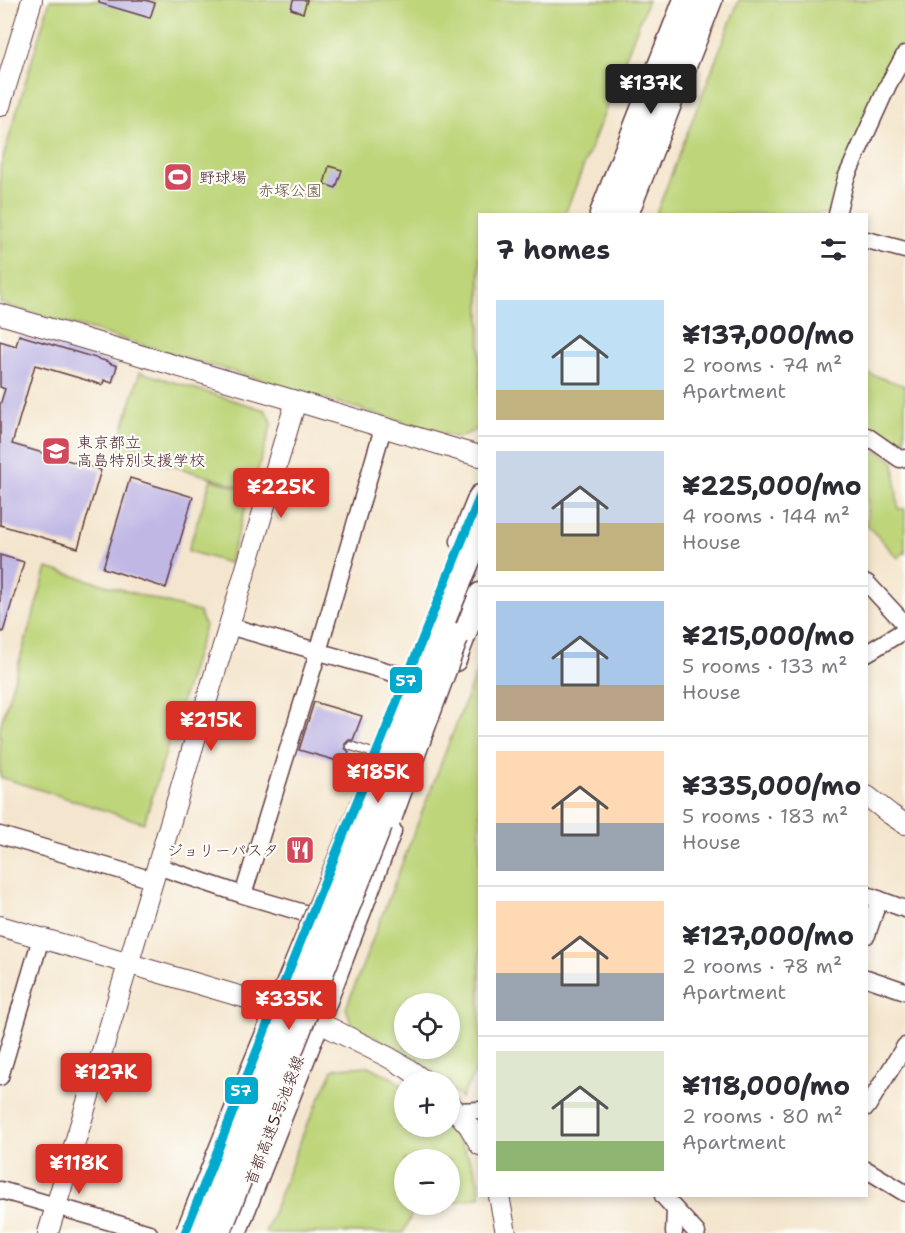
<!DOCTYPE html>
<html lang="en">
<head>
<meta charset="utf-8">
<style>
  :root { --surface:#fff; --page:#f7f7f7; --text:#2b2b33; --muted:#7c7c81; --line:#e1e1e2; --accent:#d93025 }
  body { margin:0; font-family:"Shantell Sans","Klee One",sans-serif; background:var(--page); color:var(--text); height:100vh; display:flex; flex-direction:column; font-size:22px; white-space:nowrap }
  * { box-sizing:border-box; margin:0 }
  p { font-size:20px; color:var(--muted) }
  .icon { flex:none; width:33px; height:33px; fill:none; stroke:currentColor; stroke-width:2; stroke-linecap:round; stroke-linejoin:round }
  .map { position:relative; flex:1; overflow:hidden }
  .sheet { position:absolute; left:478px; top:213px; width:390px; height:984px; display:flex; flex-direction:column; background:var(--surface); border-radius:0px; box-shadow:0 3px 9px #0003 }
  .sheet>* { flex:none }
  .tools { position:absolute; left:394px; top:993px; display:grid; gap:12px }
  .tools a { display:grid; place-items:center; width:66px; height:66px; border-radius:50%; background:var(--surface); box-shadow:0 3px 9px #0003; font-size:30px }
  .price { position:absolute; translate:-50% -51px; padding:0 14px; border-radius:6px; background:var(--accent); color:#fff; font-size:20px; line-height:39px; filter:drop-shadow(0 2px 3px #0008) }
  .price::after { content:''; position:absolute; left:50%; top:36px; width:18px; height:14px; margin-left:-9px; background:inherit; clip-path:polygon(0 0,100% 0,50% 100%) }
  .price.selected { background:#222; color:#fff }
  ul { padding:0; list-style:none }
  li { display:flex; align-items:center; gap:18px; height:150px; padding:0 18px }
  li+li { border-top:2px solid var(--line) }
  li span { display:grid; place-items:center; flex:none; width:168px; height:120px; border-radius:0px; color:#555 }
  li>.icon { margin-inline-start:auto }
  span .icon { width:72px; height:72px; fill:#fffc; stroke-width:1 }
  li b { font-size:26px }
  h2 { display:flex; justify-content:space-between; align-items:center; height:72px; padding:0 18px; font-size:26px }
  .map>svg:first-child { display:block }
</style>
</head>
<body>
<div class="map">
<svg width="905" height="1233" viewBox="0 0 905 1233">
  <rect width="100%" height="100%" fill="#fdfcf7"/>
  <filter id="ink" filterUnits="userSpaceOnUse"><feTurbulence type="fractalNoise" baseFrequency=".0167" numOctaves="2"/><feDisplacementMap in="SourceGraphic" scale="12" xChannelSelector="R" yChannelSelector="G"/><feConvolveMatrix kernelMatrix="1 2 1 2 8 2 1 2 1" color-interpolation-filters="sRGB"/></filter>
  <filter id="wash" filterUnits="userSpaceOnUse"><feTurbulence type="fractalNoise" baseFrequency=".008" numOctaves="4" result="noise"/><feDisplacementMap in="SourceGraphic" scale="24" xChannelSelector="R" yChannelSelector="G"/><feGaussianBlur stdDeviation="1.35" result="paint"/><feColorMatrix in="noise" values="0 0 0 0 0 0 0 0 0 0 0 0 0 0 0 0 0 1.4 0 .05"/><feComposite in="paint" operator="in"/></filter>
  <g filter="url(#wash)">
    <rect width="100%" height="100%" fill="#f4e6ce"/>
    <path fill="#bed57a" stroke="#847a52" stroke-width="1.5" fill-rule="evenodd" d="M 50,0 L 648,0 L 565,214 L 480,214 L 480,428 L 458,438 L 0,303 L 0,168 Z
      M 739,0 L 905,0 L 905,42 L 880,87 L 830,214 L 656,214 Z
      M 140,372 L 265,410 L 272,422 L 252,490 L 117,449 Z
      M 867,373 L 905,386 L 905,452 L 902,452 L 867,429 Z
      M 867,443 L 894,462 L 898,509 L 905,509 L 905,553 L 904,552 L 898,558 L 867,525 Z
      M 211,479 L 250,492 L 229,563 L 188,551 Z
      M 47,568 L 199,612 L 205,626 L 144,823 L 0,777 L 0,727 Z
      M 480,663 L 480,1063 L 461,1098 L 450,1087 L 450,1082 L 445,1081 C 417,1058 384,1042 352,1025 L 346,1008 ZM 405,1004 L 450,1004 L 450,1048 L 405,1048 Z
      M 369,1066 L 390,1077 L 405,1087 L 405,1126 L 449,1127 C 463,1147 480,1170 480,1196 L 482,1196 L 450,1203 L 450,1160 L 405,1160 L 405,1204 L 447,1205 L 444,1212 L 416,1205 L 403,1233 L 265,1233 L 305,1129 L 333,1070 L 337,1068 Z"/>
    <g id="blocks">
      <path fill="#c0b7e5" d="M 99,0 L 145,0 L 155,3 L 150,18 L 99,3 Z
        M 293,0 L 307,0 L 303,13 L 291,9 Z
        M 329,166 L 342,170 L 336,188 L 324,184 Z
        M 19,335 L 109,362 L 109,363 L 117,366 L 112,383 L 104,380 L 103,385 L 35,365 L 12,444 L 101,470 L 78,548 L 0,525 L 0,405 L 5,389 L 0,387 L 0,341 L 16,346 Z
        M 130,478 L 193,497 L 166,588 L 103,568 Z
        M 0,555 L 24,562 L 3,632 L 0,631 Z
        M 314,702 L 362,716 L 353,740 L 349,740 L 345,744 L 345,748 L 349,752 L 345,763 L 299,750 Z"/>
    </g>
  </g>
  <g filter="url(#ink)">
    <use href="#blocks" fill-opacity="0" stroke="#643d43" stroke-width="1.5"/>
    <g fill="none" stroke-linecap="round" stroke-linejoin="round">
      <g stroke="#643d43" stroke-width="10">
        <path id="service" d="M 351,746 L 376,754"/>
      </g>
      <g stroke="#643d43" stroke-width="19">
        <path id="minor" d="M 837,214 L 846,178 L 888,85 L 905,54
          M 867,240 L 905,250
          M 867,436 L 900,459 L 905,458
          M 867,583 L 905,624
          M 229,626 L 407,677
          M 867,653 L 905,630
          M 0,835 L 153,880
          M 157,866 L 243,895 L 311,915
          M 243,895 L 318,652 L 383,428
          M 867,895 L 905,909
          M 867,935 L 879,899
          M 867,978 L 905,991
          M 0,1077 L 41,938
          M 867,1107 L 905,1046
          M 457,1111 L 480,1110
          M 867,1170 L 905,1193
          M 0,1190 L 149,1233
          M 663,1196 L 697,1233
          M 674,1233 L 675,1210"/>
      </g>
      <g stroke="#643d43" stroke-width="22">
        <path id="tertiary" d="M 0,106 L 32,0
          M 0,314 L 296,401 L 465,452 L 480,456
          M 867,796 L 890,814 L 905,824
          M 0,926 L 246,998 L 275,1005 L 318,1022 L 388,1057 L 407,1068 L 426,1082
          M 450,1104 L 469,1126 L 480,1145
          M 499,1196 L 506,1233
          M 48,1233 L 296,401"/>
      </g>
      <g stroke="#643d43" stroke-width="25">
        <path id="secondary" d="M 627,214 L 711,0
          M 462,541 L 480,496
          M 455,660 L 480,594
          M 235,1233 L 318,1022 L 390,831"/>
      </g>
      <g stroke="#643d43" stroke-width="31">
        <path id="motorway" d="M 604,214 L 688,0"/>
      </g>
      <use href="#service" stroke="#fff" stroke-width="8"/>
      <use href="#minor" stroke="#fff" stroke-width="16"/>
      <use href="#tertiary" stroke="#fff" stroke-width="20"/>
      <use href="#secondary" stroke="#fff" stroke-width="22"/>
      <use href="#motorway" stroke="#fff" stroke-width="28"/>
      <g stroke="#643d43" stroke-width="31" stroke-linecap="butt">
        <path id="motorway-bridge" d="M 388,816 L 454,637
          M 190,1233 L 251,1080 L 480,526
          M 216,1233 L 390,794"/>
      </g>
      <use href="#motorway-bridge" stroke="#fff" stroke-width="28"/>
      <g stroke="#fdfcf7" stroke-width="14">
        <path id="bus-1" d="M 185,1233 L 275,1005 L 480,496"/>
      </g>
      <use href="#bus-1" stroke="#00a9ce" stroke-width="9"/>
    </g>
  </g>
  <defs>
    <g id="stadium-square" transform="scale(1.5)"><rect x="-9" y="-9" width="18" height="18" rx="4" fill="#d1495b" stroke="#fdfcf7"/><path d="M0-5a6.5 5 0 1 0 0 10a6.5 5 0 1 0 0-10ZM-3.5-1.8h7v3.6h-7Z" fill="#fff"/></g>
    <g id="school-square" transform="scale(1.5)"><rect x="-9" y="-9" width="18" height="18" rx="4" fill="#d1495b" stroke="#fdfcf7"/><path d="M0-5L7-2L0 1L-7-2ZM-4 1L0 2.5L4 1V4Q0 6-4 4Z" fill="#fff"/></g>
    <g id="restaurant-square" transform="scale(1.5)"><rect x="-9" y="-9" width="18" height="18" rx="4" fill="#d1495b" stroke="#fdfcf7"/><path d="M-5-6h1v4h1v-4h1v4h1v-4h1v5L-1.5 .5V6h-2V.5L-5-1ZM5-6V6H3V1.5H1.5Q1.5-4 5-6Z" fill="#fff"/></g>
  </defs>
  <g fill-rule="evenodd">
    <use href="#stadium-square" x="178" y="177"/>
    <use href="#school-square" x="56" y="451"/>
    <use href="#restaurant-square" x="300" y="850"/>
  </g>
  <g text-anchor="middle" stroke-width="4.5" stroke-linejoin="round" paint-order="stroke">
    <g font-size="16" fill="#4a1f2b" stroke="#fdfcf7" text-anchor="start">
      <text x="199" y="183">野球場</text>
      <text x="77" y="448">東京都立<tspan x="77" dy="18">高島特別支援学校</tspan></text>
      <text x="279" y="856" text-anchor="end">ジョリーパスタ</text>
    </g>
    <g font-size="16" fill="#6d5643" stroke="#fdfcf7">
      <text x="290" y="196">赤塚公園</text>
    </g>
    <g font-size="16" fill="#4a1f2b" stroke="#fdfcf7">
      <text transform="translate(274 1120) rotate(-69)" y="6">首都高速5号池袋線</text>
    </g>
  </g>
  <g stroke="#fdfcf7" stroke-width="2">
    <rect x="389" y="666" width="34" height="28" rx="6" fill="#00a9ce"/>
    <rect x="224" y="1076" width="35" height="29" rx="6" fill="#00a9ce"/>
  </g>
  <g font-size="16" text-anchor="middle" font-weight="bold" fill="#fff">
    <text x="406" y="686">57</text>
    <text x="241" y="1096">57</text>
  </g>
</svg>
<div class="tools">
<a><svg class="icon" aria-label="locate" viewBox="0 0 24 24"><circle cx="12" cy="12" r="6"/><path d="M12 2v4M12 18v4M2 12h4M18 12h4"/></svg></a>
<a>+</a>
<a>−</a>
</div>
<b class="price selected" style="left:651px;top:115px">¥137K</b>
<b class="price" style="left:281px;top:519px">¥225K</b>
<b class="price" style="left:211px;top:752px">¥215K</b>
<b class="price" style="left:378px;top:804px">¥185K</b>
<b class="price" style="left:289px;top:1031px">¥335K</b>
<b class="price" style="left:106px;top:1104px">¥127K</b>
<b class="price" style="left:79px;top:1195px">¥118K</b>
<section class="sheet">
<h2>7 homes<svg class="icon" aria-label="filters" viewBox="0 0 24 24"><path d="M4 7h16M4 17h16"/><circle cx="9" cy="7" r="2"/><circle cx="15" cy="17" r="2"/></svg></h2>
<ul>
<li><span style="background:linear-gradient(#bfe0f5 75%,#c2b280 0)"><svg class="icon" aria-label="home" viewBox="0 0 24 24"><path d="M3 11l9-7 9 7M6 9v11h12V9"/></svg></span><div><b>¥137,000/mo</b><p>2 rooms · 74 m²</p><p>Apartment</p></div></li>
<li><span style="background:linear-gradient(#c9d6e8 60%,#c2b280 0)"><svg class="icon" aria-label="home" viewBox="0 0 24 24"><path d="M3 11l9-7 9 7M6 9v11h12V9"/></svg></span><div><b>¥225,000/mo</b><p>4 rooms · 144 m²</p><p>House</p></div></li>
<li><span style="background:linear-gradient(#a9c7e8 70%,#b9a48a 0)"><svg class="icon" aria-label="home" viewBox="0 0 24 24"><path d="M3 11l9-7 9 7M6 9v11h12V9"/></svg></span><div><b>¥215,000/mo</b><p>5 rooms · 133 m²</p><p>House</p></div></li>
<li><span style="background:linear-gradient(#ffd9b3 60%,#9aa5b1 0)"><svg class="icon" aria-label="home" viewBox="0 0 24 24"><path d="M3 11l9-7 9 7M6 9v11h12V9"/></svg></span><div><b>¥335,000/mo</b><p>5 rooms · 183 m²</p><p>House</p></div></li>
<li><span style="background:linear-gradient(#ffd9b3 60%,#9aa5b1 0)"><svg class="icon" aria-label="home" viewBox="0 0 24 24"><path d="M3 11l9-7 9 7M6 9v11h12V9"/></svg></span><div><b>¥127,000/mo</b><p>2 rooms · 78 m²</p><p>Apartment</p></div></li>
<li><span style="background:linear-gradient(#dfe7d0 75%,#8fb573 0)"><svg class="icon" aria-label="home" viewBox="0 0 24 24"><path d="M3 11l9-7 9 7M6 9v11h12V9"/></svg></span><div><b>¥118,000/mo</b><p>2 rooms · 80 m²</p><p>Apartment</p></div></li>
</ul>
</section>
</div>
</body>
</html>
